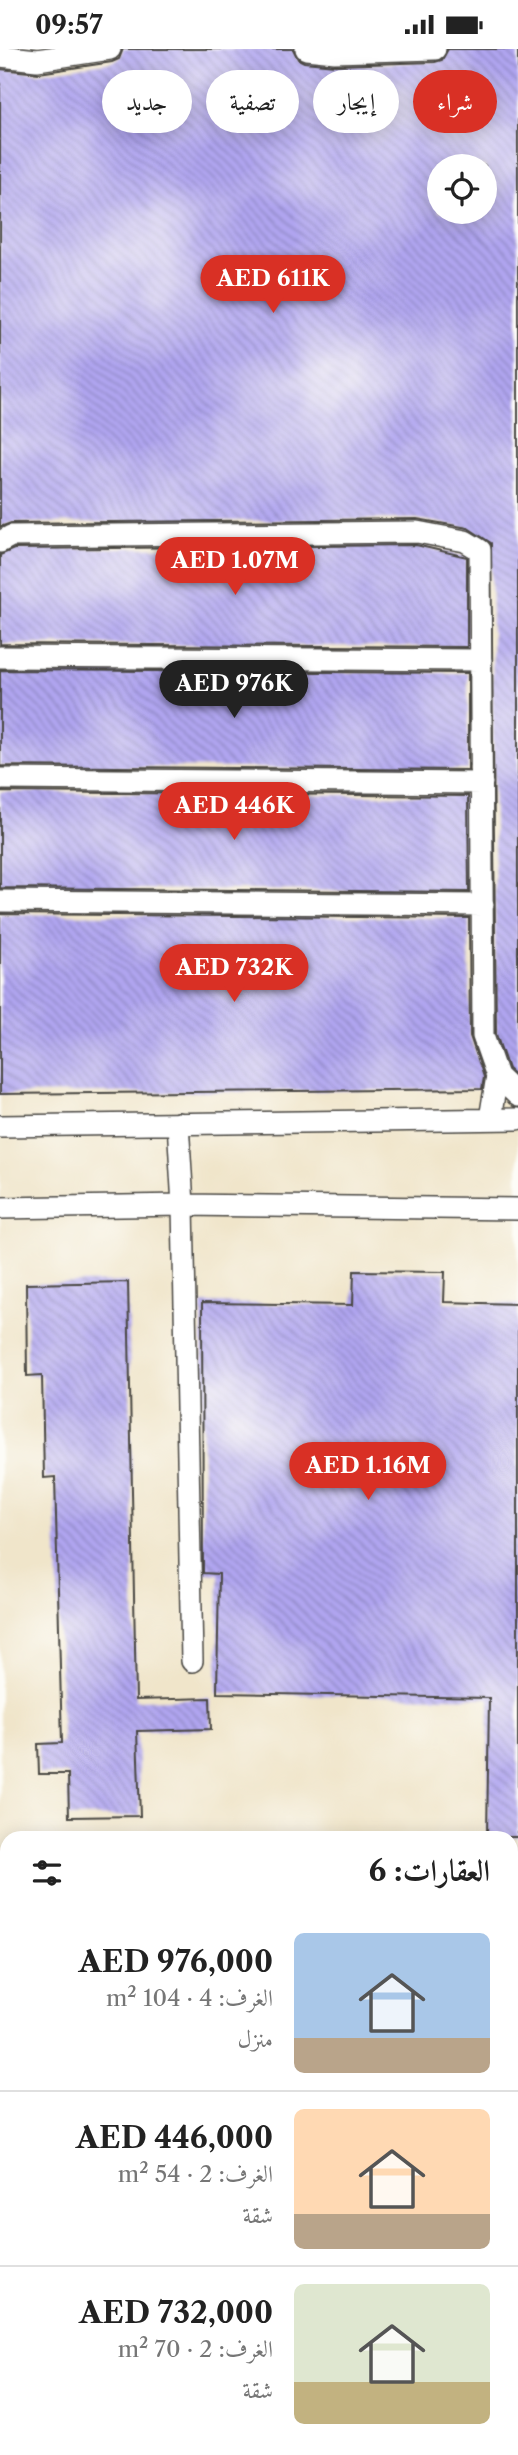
<!DOCTYPE html>
<html lang="ar">
<head>
<meta charset="utf-8">
<style>
  :root { --surface:#fff; --page:#f2f2f2; --text:#222; --muted:#767676; --line:#e0e0e0; --accent:#d93025 }
  body { margin:0; font-family:"Libre Caslon Text",Amiri,serif; background:var(--page); color:var(--text); direction:rtl; height:100vh; display:flex; flex-direction:column; font-size:26px; white-space:nowrap }
  * { box-sizing:border-box; margin:0 }
  p { font-size:23px; color:var(--muted) }
  .icon { flex:none; width:38px; height:38px; fill:none; stroke:currentColor; stroke-width:2; stroke-linecap:round; stroke-linejoin:round }
  .map { position:relative; flex:1; overflow:hidden; direction:ltr }
  .side { position:absolute; left:0px; top:1782px; width:518px; height:625px; display:flex; flex-direction:column; background:var(--surface); border-radius:21px 21px 0 0; box-shadow:0 4px 18px #0003; direction:rtl }
  .side>* { flex:none }
  .guide { position:absolute; left:21px; top:21px; width:476px; height:63px; direction:rtl; display:flex; gap:14px }
  .fabs { position:absolute; left:427px; top:105px; display:grid; gap:14px }
  .fabs a { display:grid; place-items:center; width:70px; height:70px; border-radius:50%; background:var(--surface); box-shadow:0 4px 18px #0003; font-size:35px }
  .price { position:absolute; translate:-50% -60px; padding:0 16px; border-radius:24px; background:var(--accent); color:#fff; font-size:23px; line-height:46px; filter:drop-shadow(0 2px 4px #0008) }
  .price::after { content:''; position:absolute; left:50%; top:42px; width:21px; height:16px; margin-left:-10px; background:inherit; clip-path:polygon(0 0,100% 0,50% 100%) }
  .price.selected { background:#222; color:#fff }
  ul { padding:0; list-style:none }
  li { display:flex; align-items:center; gap:21px; height:175px; padding:0 28px }
  li+li { border-top:2px solid var(--line) }
  li span { display:grid; place-items:center; flex:none; width:196px; height:140px; border-radius:10px; color:#555 }
  li>.icon { margin-inline-start:auto }
  span .icon { width:84px; height:84px; fill:#fffc; stroke-width:1 }
  li b { font-size:30px }
  h2 { display:flex; justify-content:space-between; align-items:center; height:84px; padding:0 28px; font-size:30px }
  .chip { padding:0 24px; border-radius:32px; background:var(--surface); box-shadow:0 4px 18px #0003; font-size:24px; line-height:63px }
  .chip.selected { background:var(--accent); color:#fff }
  .status { display:flex; justify-content:space-between; align-items:center; height:49px; padding:0 35px; background:var(--surface); direction:ltr }
  .status svg { height:19px; fill:currentColor }
  .map>svg:first-child { display:block }
</style>
</head>
<body>
<div class="status"><b>09:57</b><svg viewBox="0 0 49 12"><path d="M0 12V9h3v3zM5 12V6h3v6zM10 12V3h3v9zM15 12V0h3v12zM26 1h20v11H26zM47 4h2v5h-2z"/></svg></div>
<div class="map">
<svg width="518" height="2406" viewBox="0 0 518 2406">
  <defs>
    <pattern id="building-back-hatch" width="6" height="6" patternUnits="userSpaceOnUse" patternTransform="scale(1.75)"><rect width="6" height="6" fill="#b0a5f0"/><path d="M-1 5l2 2M0 0l6 6M5-1l2 2" fill="none" stroke="#8f87c3"/></pattern>
  </defs>
  <rect width="100%" height="100%" fill="#fdfcf7"/>
  <filter id="ink" filterUnits="userSpaceOnUse"><feTurbulence type="fractalNoise" baseFrequency=".0143" numOctaves="2"/><feDisplacementMap in="SourceGraphic" scale="14" xChannelSelector="R" yChannelSelector="G"/><feConvolveMatrix kernelMatrix="1 2 1 2 8 2 1 2 1" color-interpolation-filters="sRGB"/></filter>
  <filter id="wash" filterUnits="userSpaceOnUse"><feTurbulence type="fractalNoise" baseFrequency=".00686" numOctaves="4" result="noise"/><feDisplacementMap in="SourceGraphic" scale="28" xChannelSelector="R" yChannelSelector="G"/><feGaussianBlur stdDeviation="1.57" result="paint"/><feColorMatrix in="noise" values="0 0 0 0 0 0 0 0 0 0 0 0 0 0 0 0 0 1.4 0 .05"/><feComposite in="paint" operator="in"/></filter>
  <g filter="url(#wash)">
    <rect width="100%" height="100%" fill="#f0e5ca"/>
    <path fill="#e8d2ee" d="M 0,2051 L 7,2051 L 7,2399 L 511,2399 L 511,2051 L 518,2051 L 518,2406 L 0,2406 Z"/>
    <g id="blocks">
      <path fill="url(#building-back-hatch)" fill-rule="evenodd" d="M 123,0 L 293,0 L 298,10 L 304,13 L 335,16 L 435,13 L 442,11 L 448,0 L 518,0 L 518,1029 L 508,1020 L 496,985 L 491,494 L 468,479 L 417,470 L 11,474 L 0,478 L 0,20 L 39,24 L 112,13 L 119,10 ZM 439,117 L 485,117 L 485,163 L 439,163 Z
        M 416,496 L 467,508 L 467,598 L 0,595 L 0,506 L 14,500 Z
        M 0,621 L 468,624 L 468,721 L 0,717 Z
        M 0,743 L 468,747 L 469,843 L 0,839 Z
        M 0,865 L 469,869 L 470,987 L 484,1028 L 482,1040 L 0,1045 Z
        M 354,1222 L 445,1223 L 444,1253 L 518,1255 L 518,1788 L 487,1788 L 489,1649 L 217,1644 L 219,1525 L 203,1524 L 202,1254 L 353,1256 Z
        M 128,1233 L 136,1651 L 210,1649 L 211,1680 L 137,1682 L 140,1767 L 69,1768 L 68,1725 L 39,1725 L 38,1695 L 62,1694 L 55,1428 L 44,1429 L 42,1326 L 27,1327 L 26,1235 Z"/>
    </g>
  </g>
  <g filter="url(#ink)">
    <use href="#blocks" fill-opacity="0" stroke="#494743" stroke-width="2"/>
    <g fill="none" stroke-linecap="round" stroke-linejoin="round">
      <g stroke="#494743" stroke-width="24">
        <path id="lane" d="M 306,0 L 335,3 L 435,0
          M 0,7 L 37,11 L 110,0
          M 0,493 L 11,487 L 417,483 L 465,492 L 480,501 L 483,987 L 497,1027 L 518,1047
          M 0,608 L 481,611
          M 0,730 L 482,734
          M 0,852 L 483,856
          M 490,1070 L 497,1027
          M 178,1074 L 183,1156 L 192,1612
          M 0,1077 L 518,1070
          M 0,1159 L 183,1156 L 518,1160
          M 0,1869 L 6,1981
          M 511,2089 L 518,2089
          M 0,2232 L 7,2233
          M 377,2399 L 377,2406
          M 84,2406 L 85,2399
          M 251,2406 L 251,2399"/>
      </g>
      <g stroke="#494743" stroke-width="41">
        <path id="secondary" d="M 0,1981 L 7,1981
          M 511,1982 L 518,1982"/>
      </g>
      <use href="#lane" stroke="#fff" stroke-width="21"/>
      <use href="#secondary" stroke="#fce6c4" stroke-width="38"/>
    </g>
  </g>
</svg>
<div class="fabs">
<a><svg class="icon" aria-label="locate" viewBox="0 0 24 24"><circle cx="12" cy="12" r="6"/><path d="M12 2v4M12 18v4M2 12h4M18 12h4"/></svg></a>
</div>
<b class="price" style="left:273px;top:266px">AED 611K</b>
<b class="price" style="left:235px;top:548px">AED 1.07M</b>
<b class="price selected" style="left:234px;top:671px">AED 976K</b>
<b class="price" style="left:234px;top:793px">AED 446K</b>
<b class="price" style="left:234px;top:955px">AED 732K</b>
<b class="price" style="left:368px;top:1453px">AED 1.16M</b>
<div class="guide">
<a class="chip selected">شراء</a>
<a class="chip">إيجار</a>
<a class="chip">تصفية</a>
<a class="chip">جديد</a>
</div>
<section class="side">
<h2>العقارات: 6<svg class="icon" aria-label="filters" viewBox="0 0 24 24"><path d="M4 7h16M4 17h16"/><circle cx="9" cy="7" r="2"/><circle cx="15" cy="17" r="2"/></svg></h2>
<ul>
<li><span style="background:linear-gradient(#a9c7e8 75%,#b9a48a 0)"><svg class="icon" aria-label="home" viewBox="0 0 24 24"><path d="M3 11l9-7 9 7M6 9v11h12V9"/></svg></span><div><b>AED 976,000</b><p>الغرف: 4 · 104 m²</p><p>منزل</p></div></li>
<li><span style="background:linear-gradient(#ffd9b3 75%,#b9a48a 0)"><svg class="icon" aria-label="home" viewBox="0 0 24 24"><path d="M3 11l9-7 9 7M6 9v11h12V9"/></svg></span><div><b>AED 446,000</b><p>الغرف: 2 · 54 m²</p><p>شقة</p></div></li>
<li><span style="background:linear-gradient(#dfe7d0 70%,#c2b280 0)"><svg class="icon" aria-label="home" viewBox="0 0 24 24"><path d="M3 11l9-7 9 7M6 9v11h12V9"/></svg></span><div><b>AED 732,000</b><p>الغرف: 2 · 70 m²</p><p>شقة</p></div></li>
</ul>
</section>
</div>
</body>
</html>
